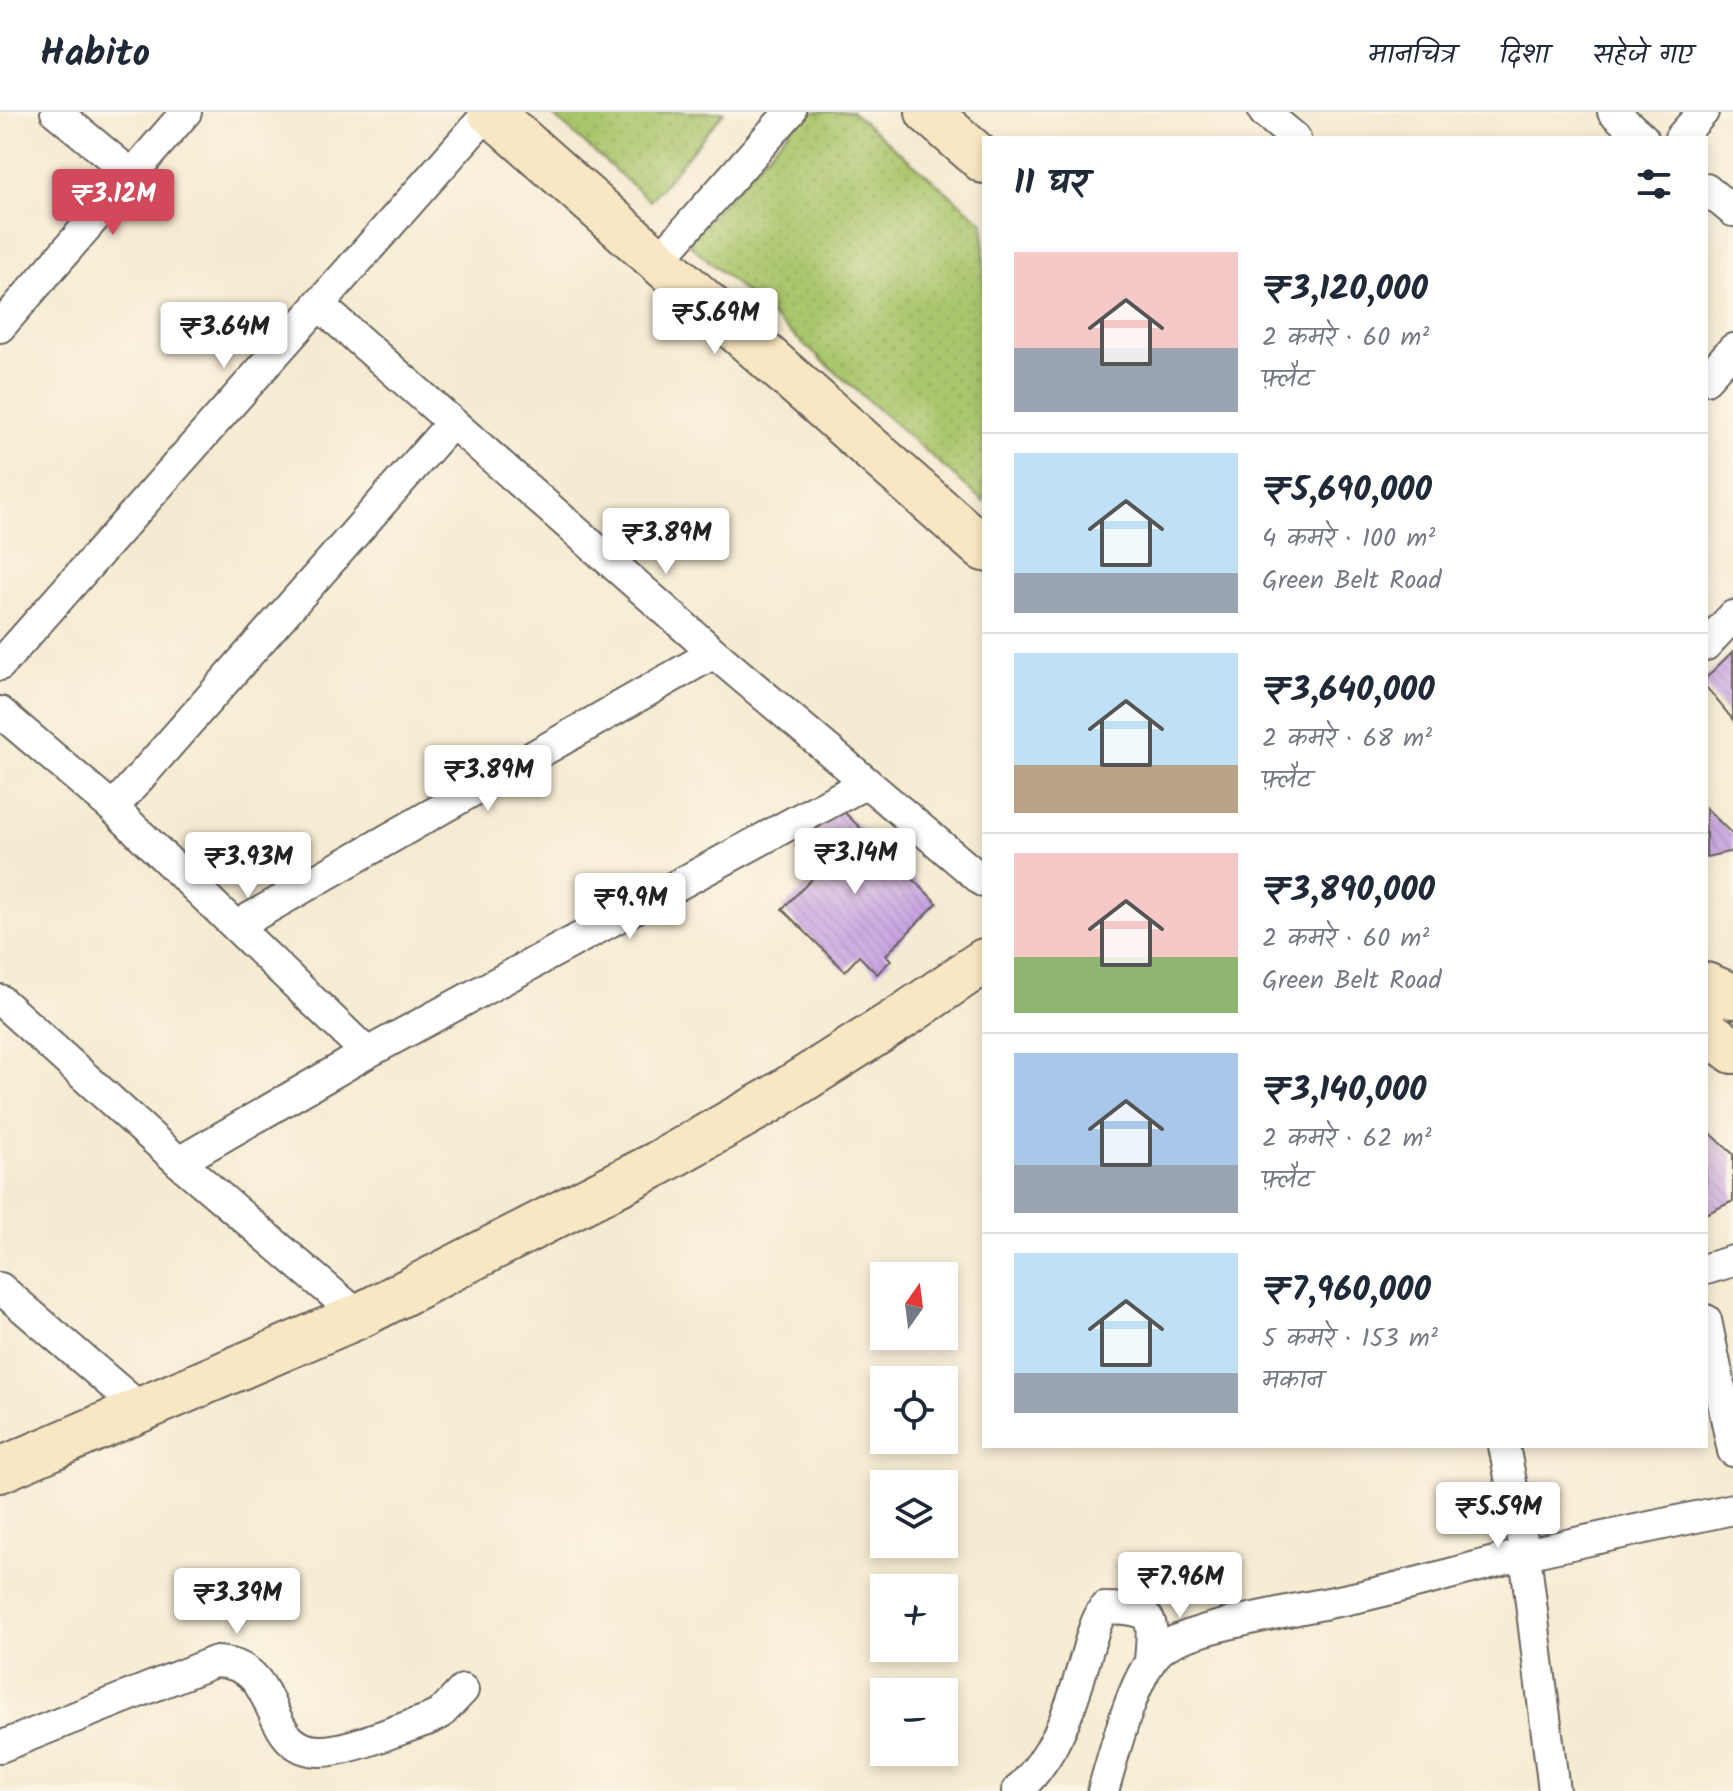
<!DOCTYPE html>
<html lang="hi">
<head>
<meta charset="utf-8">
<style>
  :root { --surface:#fff; --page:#f2f2f3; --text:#1f2937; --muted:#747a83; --line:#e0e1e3; --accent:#d1495b }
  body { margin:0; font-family:Kalam,"Playpen Sans Deva",sans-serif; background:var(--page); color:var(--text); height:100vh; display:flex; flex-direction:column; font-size:30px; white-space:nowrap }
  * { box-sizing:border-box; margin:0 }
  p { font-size:26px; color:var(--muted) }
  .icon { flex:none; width:44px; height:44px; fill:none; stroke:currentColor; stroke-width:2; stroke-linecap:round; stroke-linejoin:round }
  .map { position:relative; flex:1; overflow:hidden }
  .sheet { position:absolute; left:982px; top:24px; width:726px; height:1312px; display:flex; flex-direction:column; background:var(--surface); border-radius:0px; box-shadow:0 4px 12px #0003 }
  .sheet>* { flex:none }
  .needle { width:52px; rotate:14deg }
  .controls { position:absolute; left:870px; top:1150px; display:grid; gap:16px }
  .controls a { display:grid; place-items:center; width:88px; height:88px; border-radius:0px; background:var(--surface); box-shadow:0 4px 12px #0003; font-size:40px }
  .price { position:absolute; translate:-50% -68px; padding:0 18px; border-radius:8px; background:#fff; color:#222; font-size:26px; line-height:52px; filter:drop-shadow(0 2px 4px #0008) }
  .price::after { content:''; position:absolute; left:50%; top:48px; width:24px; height:18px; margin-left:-12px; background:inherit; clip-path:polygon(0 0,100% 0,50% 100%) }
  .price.active { background:var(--accent); color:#fff }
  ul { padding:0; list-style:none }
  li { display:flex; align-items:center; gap:24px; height:200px; padding:0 32px }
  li+li { border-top:2px solid var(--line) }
  li span { display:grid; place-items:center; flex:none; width:224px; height:160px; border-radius:0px; color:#555 }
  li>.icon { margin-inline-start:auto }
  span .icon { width:96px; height:96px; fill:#fffc; stroke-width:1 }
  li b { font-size:34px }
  h2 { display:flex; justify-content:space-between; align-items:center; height:96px; padding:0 32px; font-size:34px }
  header { display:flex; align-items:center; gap:48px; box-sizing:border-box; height:112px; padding:0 40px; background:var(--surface); border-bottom:2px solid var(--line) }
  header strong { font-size:38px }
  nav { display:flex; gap:44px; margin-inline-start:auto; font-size:28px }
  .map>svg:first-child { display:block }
</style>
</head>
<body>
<header>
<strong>Habito</strong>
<nav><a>मानचित्र</a><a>दिशा</a><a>सहेजे गए</a></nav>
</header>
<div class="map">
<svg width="1733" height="1679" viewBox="0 0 1733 1679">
  <defs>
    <pattern id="park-dots" width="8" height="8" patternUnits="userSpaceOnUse" patternTransform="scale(2)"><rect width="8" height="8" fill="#abc66d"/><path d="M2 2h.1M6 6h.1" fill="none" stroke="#93aa5e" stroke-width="1.8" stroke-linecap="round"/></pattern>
    <pattern id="building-back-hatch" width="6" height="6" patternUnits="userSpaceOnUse" patternTransform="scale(2)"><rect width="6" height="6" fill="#c59fe2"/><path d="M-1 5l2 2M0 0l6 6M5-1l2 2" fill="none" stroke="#a988c1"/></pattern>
  </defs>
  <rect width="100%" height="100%" fill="#fcf5e5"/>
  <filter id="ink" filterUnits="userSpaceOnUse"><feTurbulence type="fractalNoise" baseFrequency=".0125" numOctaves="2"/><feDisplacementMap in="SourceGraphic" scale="16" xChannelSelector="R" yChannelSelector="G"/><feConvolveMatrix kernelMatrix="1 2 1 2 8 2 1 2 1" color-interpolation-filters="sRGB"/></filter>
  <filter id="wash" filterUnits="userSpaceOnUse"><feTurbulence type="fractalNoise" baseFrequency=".006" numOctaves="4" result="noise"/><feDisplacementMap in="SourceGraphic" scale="32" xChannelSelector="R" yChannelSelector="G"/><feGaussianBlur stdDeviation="1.8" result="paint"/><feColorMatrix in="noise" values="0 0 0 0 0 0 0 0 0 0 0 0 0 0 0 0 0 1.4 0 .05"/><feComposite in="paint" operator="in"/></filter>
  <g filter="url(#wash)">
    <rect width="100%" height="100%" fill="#f5ebd2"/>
    <path fill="url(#park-dots)" stroke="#647144" stroke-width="2" d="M 549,0 L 724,0 L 650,89 Z
      M 806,0 L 852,0 L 984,111 L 984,390 L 687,130 Z"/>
    <g id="blocks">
      <path fill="url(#building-back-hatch)" d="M 1733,539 L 1733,608 L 1706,575 L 1706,566 Z
        M 1706,696 L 1733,723 L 1733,739 L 1706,745 Z
        M 842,698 L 937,791 L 886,843 L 891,848 L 877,862 L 859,844 L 845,859 L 782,797 L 817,762 L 795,733 Z
        M 1706,1017 L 1733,1042 L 1733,1089 L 1706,1102 Z"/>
    </g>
  </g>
  <g filter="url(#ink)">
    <use href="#blocks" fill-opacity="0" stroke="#68645c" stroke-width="2"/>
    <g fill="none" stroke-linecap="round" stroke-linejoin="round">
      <g stroke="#68645c" stroke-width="34">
        <path id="street" d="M 56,0 L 131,62
          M 1264,0 L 1295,26
          M 1613,0 L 1643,26
          M 1680,26 L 1703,0
          M 1706,77 L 1733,99
          M 658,149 L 790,0
          M 318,192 L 714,541 L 984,770
          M 0,215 L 186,0
          M 1706,267 L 1733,237
          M 1706,533 L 1733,504
          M 0,553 L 489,0
          M 0,600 L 113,696
          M 236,814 L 714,541
          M 0,888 L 179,1050
          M 367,941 L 866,671
          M 1706,1157 L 1733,1149
          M 0,1176 L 141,1297
          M 359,1204 L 179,1050 L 367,941 L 113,696 L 451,312
          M 1706,1208 L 1733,1339
          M 0,1635 L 214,1550 C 285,1550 259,1637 319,1639 C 346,1640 399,1617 427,1608 L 440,1602 L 463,1578
          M 1017,1679 C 1053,1646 1070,1600 1083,1554 C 1089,1535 1093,1513 1104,1496 C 1155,1497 1154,1504 1150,1549
          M 1103,1679 C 1114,1642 1133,1563 1160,1538 C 1187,1513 1328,1493 1371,1482 C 1423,1470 1474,1455 1525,1442 L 1504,1334
          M 1554,1679 L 1525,1442 L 1733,1397"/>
      </g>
      <g stroke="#68645c" stroke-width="48">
        <path id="secondary" d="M 490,0 L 984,437
          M 928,0 L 984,49
          M 1706,873 L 1733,884
          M 1706,918 L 1733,939
          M 0,1358 L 359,1204 L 657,1052 L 769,989 L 902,905 L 984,849"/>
      </g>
      <use href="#street" stroke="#fff" stroke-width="30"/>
      <use href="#secondary" stroke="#f9e7c3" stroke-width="44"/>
    </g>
  </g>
</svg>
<div class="controls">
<a><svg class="needle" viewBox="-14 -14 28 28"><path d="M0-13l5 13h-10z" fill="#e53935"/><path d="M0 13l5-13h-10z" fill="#747a83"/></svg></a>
<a><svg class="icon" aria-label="locate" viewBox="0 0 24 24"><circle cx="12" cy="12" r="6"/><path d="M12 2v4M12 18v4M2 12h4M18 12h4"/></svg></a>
<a><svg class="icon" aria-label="layers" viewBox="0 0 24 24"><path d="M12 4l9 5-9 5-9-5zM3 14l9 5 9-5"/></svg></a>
<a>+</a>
<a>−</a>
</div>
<b class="price active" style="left:113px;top:125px">₹3.12M</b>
<b class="price" style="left:715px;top:244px">₹5.69M</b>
<b class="price" style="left:224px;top:258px">₹3.64M</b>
<b class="price" style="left:666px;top:464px">₹3.89M</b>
<b class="price" style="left:488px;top:701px">₹3.89M</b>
<b class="price" style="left:855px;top:784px">₹3.14M</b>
<b class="price" style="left:248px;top:788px">₹3.93M</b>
<b class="price" style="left:630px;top:829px">₹9.9M</b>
<b class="price" style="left:1498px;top:1438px">₹5.59M</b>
<b class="price" style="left:1180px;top:1508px">₹7.96M</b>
<b class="price" style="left:237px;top:1524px">₹3.39M</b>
<section class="sheet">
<h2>11 घर<svg class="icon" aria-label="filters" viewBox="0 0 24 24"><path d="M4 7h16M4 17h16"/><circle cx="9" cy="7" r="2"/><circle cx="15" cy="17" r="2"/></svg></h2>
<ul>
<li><span style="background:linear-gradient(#f6c9c9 60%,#9aa5b1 0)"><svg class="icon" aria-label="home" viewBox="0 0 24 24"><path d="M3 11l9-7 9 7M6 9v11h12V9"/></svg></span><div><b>₹3,120,000</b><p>2 कमरे · 60 m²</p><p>फ़्लैट</p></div></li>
<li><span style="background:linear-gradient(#bfe0f5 75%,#9aa5b1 0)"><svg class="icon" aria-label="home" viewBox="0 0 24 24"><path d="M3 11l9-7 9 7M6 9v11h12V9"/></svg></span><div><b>₹5,690,000</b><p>4 कमरे · 100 m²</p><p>Green Belt Road</p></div></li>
<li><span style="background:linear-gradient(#bfe0f5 70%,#b9a48a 0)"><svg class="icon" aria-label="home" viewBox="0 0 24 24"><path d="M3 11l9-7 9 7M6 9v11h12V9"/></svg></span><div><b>₹3,640,000</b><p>2 कमरे · 68 m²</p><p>फ़्लैट</p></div></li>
<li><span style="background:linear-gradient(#f6c9c9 65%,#8fb573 0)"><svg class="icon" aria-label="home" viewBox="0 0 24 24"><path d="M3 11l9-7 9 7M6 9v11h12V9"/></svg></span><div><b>₹3,890,000</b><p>2 कमरे · 60 m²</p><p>Green Belt Road</p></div></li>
<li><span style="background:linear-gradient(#a9c7e8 70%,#9aa5b1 0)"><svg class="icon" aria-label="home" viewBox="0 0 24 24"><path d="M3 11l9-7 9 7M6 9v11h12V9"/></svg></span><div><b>₹3,140,000</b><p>2 कमरे · 62 m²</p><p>फ़्लैट</p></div></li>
<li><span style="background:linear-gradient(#bfe0f5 75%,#9aa5b1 0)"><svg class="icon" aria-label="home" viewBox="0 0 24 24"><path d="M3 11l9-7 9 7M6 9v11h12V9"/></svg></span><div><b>₹7,960,000</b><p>5 कमरे · 153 m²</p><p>मकान</p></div></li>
</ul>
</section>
</div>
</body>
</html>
